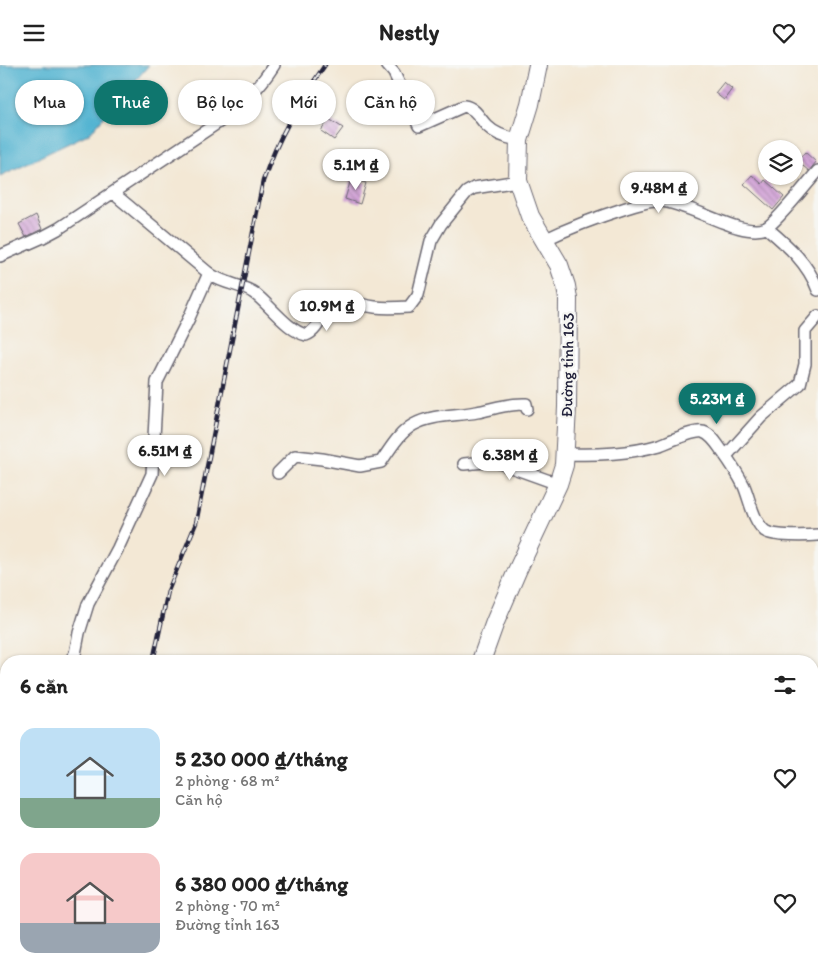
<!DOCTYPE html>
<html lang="vi">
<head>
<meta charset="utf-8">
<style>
  :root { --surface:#fff; --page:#f6f6f6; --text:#222; --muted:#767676; --accent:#0f766e }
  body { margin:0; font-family:Itim,sans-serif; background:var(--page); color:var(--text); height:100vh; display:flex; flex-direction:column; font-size:19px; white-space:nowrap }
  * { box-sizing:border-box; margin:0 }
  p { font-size:16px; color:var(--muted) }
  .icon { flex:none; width:28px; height:28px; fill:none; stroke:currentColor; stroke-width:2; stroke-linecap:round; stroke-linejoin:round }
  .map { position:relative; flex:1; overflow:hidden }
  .details { position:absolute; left:0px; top:590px; width:819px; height:321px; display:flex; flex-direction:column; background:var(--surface); border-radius:20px 20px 0 0; box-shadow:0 1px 4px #0004 }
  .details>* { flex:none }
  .hud { position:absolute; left:15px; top:15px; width:500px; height:45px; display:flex; gap:10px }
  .tools { position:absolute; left:758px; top:75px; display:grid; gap:10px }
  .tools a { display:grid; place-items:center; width:45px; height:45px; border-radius:50%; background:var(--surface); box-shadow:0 1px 4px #0004; font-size:25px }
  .price { position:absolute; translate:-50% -42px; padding:0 11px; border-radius:18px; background:#fff; color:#222; font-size:16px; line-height:32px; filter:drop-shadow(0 1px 2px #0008) }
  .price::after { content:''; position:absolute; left:50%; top:30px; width:15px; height:11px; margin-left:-8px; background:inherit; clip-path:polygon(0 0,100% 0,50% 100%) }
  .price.active { background:var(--accent); color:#fff }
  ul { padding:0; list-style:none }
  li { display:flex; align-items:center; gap:15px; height:125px; padding:0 20px }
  li span { display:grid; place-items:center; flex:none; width:140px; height:100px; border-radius:15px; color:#555 }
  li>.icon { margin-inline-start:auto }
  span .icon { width:60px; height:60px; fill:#fffc; stroke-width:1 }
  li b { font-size:21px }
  h2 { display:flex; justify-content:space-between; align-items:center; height:60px; padding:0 20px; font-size:21px }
  .chip { padding:0 18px; border-radius:22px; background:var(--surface); box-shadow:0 1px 4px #0004; font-size:18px; line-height:45px }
  .chip.active { background:var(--accent); color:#fff }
  header { display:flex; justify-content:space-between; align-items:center; height:65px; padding:0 20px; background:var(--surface); font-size:22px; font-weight:800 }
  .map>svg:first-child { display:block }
</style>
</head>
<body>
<header><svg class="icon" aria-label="menu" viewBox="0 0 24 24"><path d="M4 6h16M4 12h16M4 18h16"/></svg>Nestly<svg class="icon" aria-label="heart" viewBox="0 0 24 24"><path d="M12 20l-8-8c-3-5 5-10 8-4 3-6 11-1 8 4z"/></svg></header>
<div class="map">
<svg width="818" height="911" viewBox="0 0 818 911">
  <defs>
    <pattern id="building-back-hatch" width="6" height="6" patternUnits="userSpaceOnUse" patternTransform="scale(1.25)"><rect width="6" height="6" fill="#cf9dd4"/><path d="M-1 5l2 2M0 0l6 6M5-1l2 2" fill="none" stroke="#a880ad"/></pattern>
  </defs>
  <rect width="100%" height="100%" fill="#f6f6f2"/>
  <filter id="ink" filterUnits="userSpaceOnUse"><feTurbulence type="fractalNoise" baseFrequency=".02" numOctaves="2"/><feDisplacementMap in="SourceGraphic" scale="10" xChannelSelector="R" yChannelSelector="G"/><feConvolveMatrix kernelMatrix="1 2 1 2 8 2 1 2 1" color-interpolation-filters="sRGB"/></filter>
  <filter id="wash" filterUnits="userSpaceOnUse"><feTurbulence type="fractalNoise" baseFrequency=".0096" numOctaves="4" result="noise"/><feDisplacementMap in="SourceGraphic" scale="20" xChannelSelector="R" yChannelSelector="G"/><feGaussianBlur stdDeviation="1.12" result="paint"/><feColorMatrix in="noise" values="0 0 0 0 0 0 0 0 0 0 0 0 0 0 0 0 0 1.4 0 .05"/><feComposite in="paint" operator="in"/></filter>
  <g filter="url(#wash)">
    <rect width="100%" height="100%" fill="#f3e8d5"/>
    <path fill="#52b4d1" stroke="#3a6b86" d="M 0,0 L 149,0 L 90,68 L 0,111 Z"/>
    <g id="blocks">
      <path fill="url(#building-back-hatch)" d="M 724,17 L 732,24 L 724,35 L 715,28 Z
        M 329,54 L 343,63 L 334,75 L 321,66 Z
        M 805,87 L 816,97 L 809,106 L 797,96 Z
        M 752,110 L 762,119 L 765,115 L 784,132 L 773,145 L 744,119 Z
        M 351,114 L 366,118 L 360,139 L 345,134 Z
        M 36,150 L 42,164 L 26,172 L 19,159 Z
        M 5,776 L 6,793 L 0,794 L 0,780 Z
        M 6,822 L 6,840 L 0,843 L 0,825 Z
        M 111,905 L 128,905 L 132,911 L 114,911 Z"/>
    </g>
  </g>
  <g filter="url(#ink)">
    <use href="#blocks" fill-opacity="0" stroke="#6b6771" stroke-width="1"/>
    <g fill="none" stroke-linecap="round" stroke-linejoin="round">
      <g stroke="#6b6771" stroke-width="14">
        <path id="minor" d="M 387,0 L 394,8 L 419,61 L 464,41 C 476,43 479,53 487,61 C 496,70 507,73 519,75
          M 113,128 L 211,210 C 225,219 243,220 254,228 C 269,239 288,266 306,270 C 323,264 322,236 341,233 C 368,243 381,244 409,242 L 418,230 L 431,176 L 441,159 L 467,127 L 474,123 L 518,116
          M 767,163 C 788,181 808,198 818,225
          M 544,175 C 571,162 598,152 626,143 C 637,140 648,135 660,136 C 688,137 742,174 766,163 C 777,157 808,117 818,106
          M 0,191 L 43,172 L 58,164 L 219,57 C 242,39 258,25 274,0
          M 566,389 C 598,390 628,389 660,380 C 670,376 694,365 703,367 C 712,370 717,379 722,386 C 730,397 738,409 744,421 C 750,435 753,456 765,466 C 774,472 807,471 818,470
          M 726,391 L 761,352 L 800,319 L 805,299 L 805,266 L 818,251
          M 464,399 L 494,396 L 558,419
          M 278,408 L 295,391 L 322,394 L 360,401 L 381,397 C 390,384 399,368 413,360 C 432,349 457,351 477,347 C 493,344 509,338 526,339 L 527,344
          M 70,596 L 75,589 L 79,568 L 88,539 L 118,483 L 152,409 L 157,317 L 189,253 L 209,208
          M 0,679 L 6,670
          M 812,808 L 818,804"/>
      </g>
      <g stroke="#6b6771" stroke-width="20">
        <path id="primary" d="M 481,596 L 495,557 L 517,506 L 558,419 L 564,400 L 567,342 L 568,234 L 566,221 L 559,200 L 530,151 L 518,116 L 519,75 L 530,39 L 538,0
          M 412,911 L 421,905"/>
      </g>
      <use href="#minor" stroke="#fff" stroke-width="11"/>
      <use href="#primary" stroke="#fff" stroke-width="18"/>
      <g stroke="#22223b" stroke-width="4.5">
        <path id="rail" d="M 153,596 L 168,526 L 196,458 L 263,116 C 279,70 298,39 325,0
          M 240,905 L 241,911"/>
      </g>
      <use href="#rail" stroke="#f6f6f2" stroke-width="2.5" stroke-dasharray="8" stroke-linecap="butt"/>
    </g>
  </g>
  <g text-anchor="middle" stroke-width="4.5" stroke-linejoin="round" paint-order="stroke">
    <g font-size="16" fill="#22223b" stroke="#f6f6f2">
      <text transform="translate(567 300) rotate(-89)" y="6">Đường tỉnh 163</text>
    </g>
  </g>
</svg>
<div class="tools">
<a><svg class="icon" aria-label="layers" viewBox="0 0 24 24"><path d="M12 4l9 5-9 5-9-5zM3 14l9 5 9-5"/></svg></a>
</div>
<b class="price" style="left:356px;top:126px">5.1M ₫</b>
<b class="price" style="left:659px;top:149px">9.48M ₫</b>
<b class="price" style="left:327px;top:267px">10.9M ₫</b>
<b class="price active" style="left:717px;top:360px">5.23M ₫</b>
<b class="price" style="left:165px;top:412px">6.51M ₫</b>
<b class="price" style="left:510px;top:416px">6.38M ₫</b>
<div class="hud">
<a class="chip">Mua</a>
<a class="chip active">Thuê</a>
<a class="chip">Bộ lọc</a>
<a class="chip">Mới</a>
<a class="chip">Căn hộ</a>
</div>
<section class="details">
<h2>6 căn<svg class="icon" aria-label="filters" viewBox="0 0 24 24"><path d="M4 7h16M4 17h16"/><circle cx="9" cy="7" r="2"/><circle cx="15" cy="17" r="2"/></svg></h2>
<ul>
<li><span style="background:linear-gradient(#bfe0f5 70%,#7fa58c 0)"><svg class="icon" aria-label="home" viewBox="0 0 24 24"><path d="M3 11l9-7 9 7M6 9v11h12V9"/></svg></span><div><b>5 230 000 ₫/tháng</b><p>2 phòng · 68 m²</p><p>Căn hộ</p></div><svg class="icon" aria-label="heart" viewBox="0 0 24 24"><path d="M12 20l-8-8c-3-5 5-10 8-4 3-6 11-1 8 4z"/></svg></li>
<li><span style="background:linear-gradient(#f6c9c9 70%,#9aa5b1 0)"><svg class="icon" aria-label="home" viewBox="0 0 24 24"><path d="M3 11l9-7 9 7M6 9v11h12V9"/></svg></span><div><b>6 380 000 ₫/tháng</b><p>2 phòng · 70 m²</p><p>Đường tỉnh 163</p></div><svg class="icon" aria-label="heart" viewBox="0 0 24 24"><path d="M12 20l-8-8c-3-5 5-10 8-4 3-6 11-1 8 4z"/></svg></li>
</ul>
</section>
</div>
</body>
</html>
